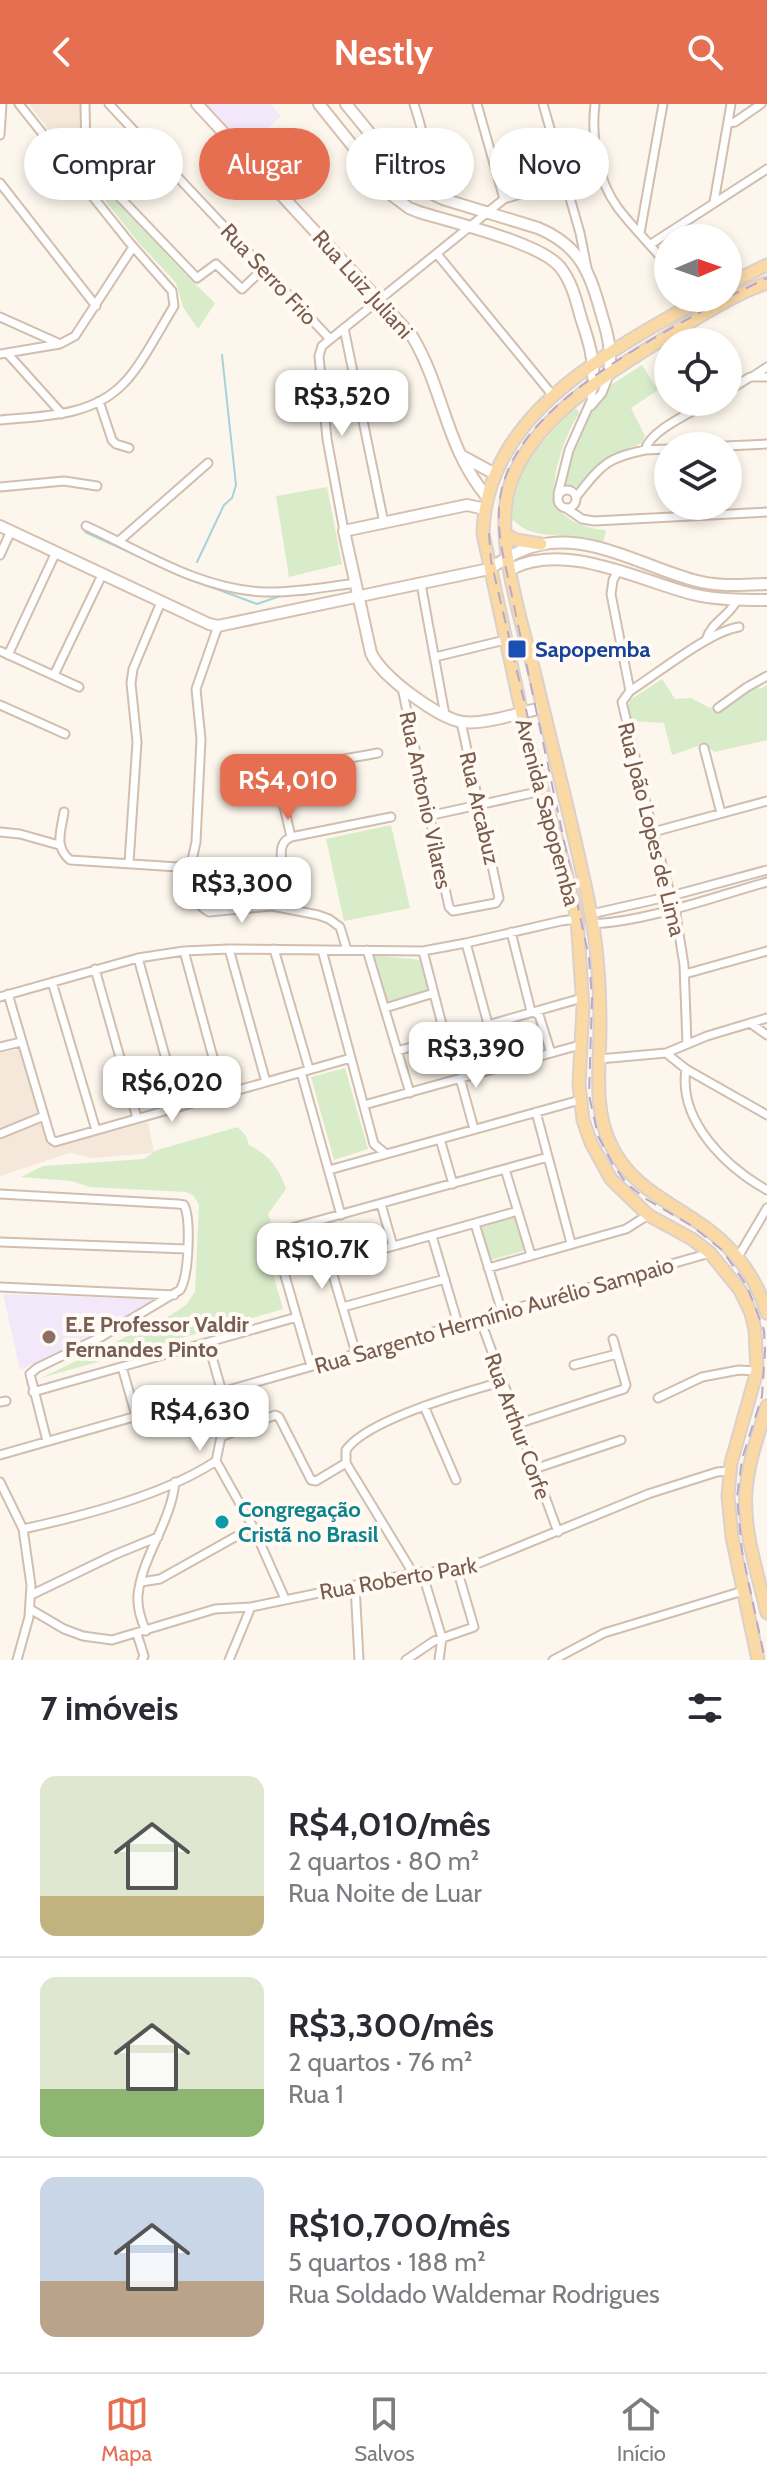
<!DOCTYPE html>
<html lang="pt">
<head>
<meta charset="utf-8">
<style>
  :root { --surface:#fff; --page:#f7f7f7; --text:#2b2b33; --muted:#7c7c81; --line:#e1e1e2; --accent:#e76f51 }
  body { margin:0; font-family:Cabin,sans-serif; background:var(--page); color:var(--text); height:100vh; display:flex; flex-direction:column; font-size:30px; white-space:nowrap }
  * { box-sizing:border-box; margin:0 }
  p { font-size:26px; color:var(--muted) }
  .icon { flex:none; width:44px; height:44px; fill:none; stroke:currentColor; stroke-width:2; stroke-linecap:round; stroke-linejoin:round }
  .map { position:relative; height:1556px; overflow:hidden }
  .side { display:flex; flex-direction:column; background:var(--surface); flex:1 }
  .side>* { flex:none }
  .banner { position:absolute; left:24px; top:24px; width:720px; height:72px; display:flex; gap:16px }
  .needle { width:52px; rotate:88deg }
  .tools { position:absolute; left:654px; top:120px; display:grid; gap:16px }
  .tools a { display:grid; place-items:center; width:88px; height:88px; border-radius:50%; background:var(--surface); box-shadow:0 4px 12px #0003; font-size:40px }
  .price { position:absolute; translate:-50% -68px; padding:0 18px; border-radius:16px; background:#fff; color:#222; font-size:26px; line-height:52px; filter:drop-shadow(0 2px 4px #0008) }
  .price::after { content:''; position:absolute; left:50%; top:48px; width:24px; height:18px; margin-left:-12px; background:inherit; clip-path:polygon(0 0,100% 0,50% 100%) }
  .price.current { background:var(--accent); color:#fff }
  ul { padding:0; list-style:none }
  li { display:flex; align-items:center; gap:24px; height:200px; padding:0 40px }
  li+li { border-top:2px solid var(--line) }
  li span { display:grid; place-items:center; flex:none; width:224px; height:160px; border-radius:16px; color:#555 }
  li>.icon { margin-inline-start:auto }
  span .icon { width:96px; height:96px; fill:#fffc; stroke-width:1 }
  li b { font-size:34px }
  h2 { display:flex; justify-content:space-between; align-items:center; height:96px; padding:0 40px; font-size:34px }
  .pill { padding:0 28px; border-radius:36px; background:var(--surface); box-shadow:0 4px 12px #0003; font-size:28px; line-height:72px }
  .pill.current { background:var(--accent); color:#fff }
  header { display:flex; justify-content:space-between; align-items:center; height:104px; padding:0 40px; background:var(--accent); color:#fff; font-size:36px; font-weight:700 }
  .tabs { display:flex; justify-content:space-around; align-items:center; height:112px; border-top:2px solid var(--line); background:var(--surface); font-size:22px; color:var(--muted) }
  .tabs a { display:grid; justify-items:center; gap:4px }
  .tabs .current { color:var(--accent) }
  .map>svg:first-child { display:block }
</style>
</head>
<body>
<header><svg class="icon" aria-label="back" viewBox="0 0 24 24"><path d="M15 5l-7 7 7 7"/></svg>Nestly<svg class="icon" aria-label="search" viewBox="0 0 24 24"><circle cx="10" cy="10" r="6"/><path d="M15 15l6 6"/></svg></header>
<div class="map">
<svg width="767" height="1556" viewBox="0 0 767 1556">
  <rect width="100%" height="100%" fill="#fdf6ec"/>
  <path fill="#f5e8da" d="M 29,0 L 81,0 L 83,51 L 75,60 Z
    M 23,944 L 51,1044 L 148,1018 L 154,1049 L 93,1054 L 69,1049 L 0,1072 L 0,949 Z"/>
  <path fill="#f3e8fa" d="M 207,0 L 271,0 L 281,12 L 247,43 Z
    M 3,1190 L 148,1195 L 153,1198 L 152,1201 L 20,1266 Z"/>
  <path fill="#d8ecc9" d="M 90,73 L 100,79 L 184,169 L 215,199 L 198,225 L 183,203 L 176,179 L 138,138 L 88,75 Z
    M 642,261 L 658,286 L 631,304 L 645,332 L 642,339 L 614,350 L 605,356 L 582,384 L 565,380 L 570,347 L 592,293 Z
    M 574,304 L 578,306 L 579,310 C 566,328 547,380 557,401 C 565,418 589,425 606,426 L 603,440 C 593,437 582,434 572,433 C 549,430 529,433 512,415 C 513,368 542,336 574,304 Z
    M 327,383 L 342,460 L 289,473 L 276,392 Z
    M 662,575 L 675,595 L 691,594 L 710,604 L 752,578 L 760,585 L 767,581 L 767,636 L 715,648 L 704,640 L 672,651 L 664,619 L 630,617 L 628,602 L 630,596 Z
    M 391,721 L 410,804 L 344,817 L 326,735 Z
    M 371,851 L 421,856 L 430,887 L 385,900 Z
    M 345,964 L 368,1045 L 334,1056 L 311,973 Z
    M 238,1023 L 246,1032 L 249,1041 C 268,1050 280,1065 286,1085 L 268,1110 L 271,1118 L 264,1124 L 262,1132 L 283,1205 L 246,1216 L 238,1223 L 234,1219 L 41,1274 L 171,1211 L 186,1201 L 195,1188 L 199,1101 L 194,1092 L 186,1088 L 90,1083 L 71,1077 L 21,1073 L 43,1062 L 144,1055 L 157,1046 Z
    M 516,1112 L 526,1146 L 491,1156 L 481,1122 Z"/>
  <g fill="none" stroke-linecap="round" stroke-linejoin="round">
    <path stroke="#a5d3da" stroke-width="2" d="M 85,428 L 182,472
      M 197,458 L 224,401 L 232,394 L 236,381 L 222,251
      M 195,477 L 257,500 L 283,491 L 303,491 L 344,484"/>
    <g stroke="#d1beb0" stroke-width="11">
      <path id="street" d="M 85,0 L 86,50 L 89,61 L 197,174 L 216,160 L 242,185 L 263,165
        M 109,0 L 330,235
        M 477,0 L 504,95
        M 543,0 L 580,129 L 587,164
        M 595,0 C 591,34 597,76 618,104 C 633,124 652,142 668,162
        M 728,19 L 735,18 L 761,0
        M 0,31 L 2,0
        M 413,78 C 428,43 425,35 414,0
        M 0,79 L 96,202
        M 714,98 L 731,0
        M 640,129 L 663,0
        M 651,140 L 767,65
        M 437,150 L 554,293
        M 0,213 L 58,239
        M 344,224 L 384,419
        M 0,250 L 60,240 L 75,232 L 133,143
        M 8,250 L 62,310
        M 752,273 L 767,263
        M 728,287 L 750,273 L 767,273
        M 99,297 L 112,336 L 116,340 L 129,344
        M 591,302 L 602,289 L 609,271
        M 0,316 C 42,312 91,313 123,280 C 140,264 161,223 174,202 L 172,187 L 129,138 L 19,0
        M 725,342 L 767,340
        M 645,346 L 668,345
        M 0,383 L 64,377 L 97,382
        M558 395a9 9 0 1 1 18 0a9 9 0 1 1-18 0Z
        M 558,390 L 569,346 L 591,297 L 593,282
        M 576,393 C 601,362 605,354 645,346 C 650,326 691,309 709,298
        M 566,404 L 582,415 L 594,417 L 767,408
        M 86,422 C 143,448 198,485 264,488 C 294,489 325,483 356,479
        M 344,427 L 327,335 L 319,252 L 322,242 L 504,95 L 601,66
        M 119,437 L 208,359
        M 0,451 L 11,427
        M 618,467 L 613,476 L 611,490 L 630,587
        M 421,480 L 445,611
        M 706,536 C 712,517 729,513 737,496
        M 0,547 L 79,583
        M 8,551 L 56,448
        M 435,553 L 505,536
        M 54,571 L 102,471
        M 402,584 L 449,803 L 453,807 L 496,799 L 499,794 L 461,618
        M 0,601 L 65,630
        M 718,604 L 747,583 L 767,572
        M 704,644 L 721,709
        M 64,708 C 61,727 54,743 70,756 L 178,763 L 192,756 L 196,738 L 201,635 L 196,585 L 218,522
        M 428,712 L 542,687
        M 0,728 L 20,730 L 59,741
        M 653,728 L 767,697
        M 291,733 L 281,689 L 282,675 C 299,660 353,654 378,649
        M 129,759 L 137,638 L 131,579 L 133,565 L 161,498
        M 178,763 C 186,778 193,799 209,808 L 272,802 L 318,811 L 329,815 L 340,823 L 347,846
        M 292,805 C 289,791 278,756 282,743 C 284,737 286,736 291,733 L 391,713
        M 591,810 L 671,792 L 767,766
        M 593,820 C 649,817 713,793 767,778
        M 511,828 L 531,907 L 539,911 L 551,949
        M 466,839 L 488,920
        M 229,845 L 266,978
        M 274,845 L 309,965
        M 322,846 L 374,1040 L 386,1050
        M 367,846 L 410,989
        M 184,847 L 223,990
        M 423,847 L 445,932
        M 138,854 L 179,1002
        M 95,865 L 137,1014
        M 685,870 L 767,847
        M 52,878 L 96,1026
        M 8,890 L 51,1035 L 55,1038 L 351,954
        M 0,893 L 138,854 L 184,847 L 229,845 L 423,847 L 466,839 L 561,817 L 577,815
        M 385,904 L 434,889
        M 750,919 L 767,931
        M 687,940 L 684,861 L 676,811 L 653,728 L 622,598 L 630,587 C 657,570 710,527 739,523
        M 0,943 L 21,938
        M 397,947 L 582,894
        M 666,949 L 686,965 L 767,1011
        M 599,955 L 666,949 L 707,932 L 767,914
        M 686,965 C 678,1017 726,1063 767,1086
        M 301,968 L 341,1111
        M 460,974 L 474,1025
        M 364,1001 L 580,941
        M 536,1008 L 571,1139
        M 0,1030 L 44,1012
        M 440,1035 L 453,1080
        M 505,1065 L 531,1151
        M 329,1066 L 580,996
        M 0,1090 L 178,1100 L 184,1101 C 191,1115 189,1172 180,1186 L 101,1233 L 37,1264 L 30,1270 L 47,1337
        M 381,1100 L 393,1142
        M 317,1117 L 356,1249
        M 475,1120 L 502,1208
        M 432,1132 L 458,1220
        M 0,1138 L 187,1145
        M 738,1153 L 767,1104
        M 330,1160 L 518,1107
        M 488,1164 L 626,1125 L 648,1111
        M 0,1183 L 174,1191
        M 343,1203 L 445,1175
        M 480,1215 L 558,1428
        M 208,1239 L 222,1288
        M 574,1261 L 617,1250
        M 311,1262 L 275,1137 L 277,1128 L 548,1053
        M 122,1263 L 136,1312
        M 33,1288 L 297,1213
        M 216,1289 L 221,1312
        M 658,1294 L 702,1273 L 739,1266 L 757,1267
        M 0,1298 L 6,1297
        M 424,1302 L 456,1376
        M 517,1320 L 624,1285 L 626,1281 L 613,1235
        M 0,1351 L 710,1149
        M 216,1357 L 221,1333 L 275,1311 L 279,1313 L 311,1376 L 316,1377 L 346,1359
        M 534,1365 L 621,1336
        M 0,1378 L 23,1425 L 31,1481 L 29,1513 L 17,1556
        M 23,1425 C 83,1412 165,1391 216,1357 L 253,1423 L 285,1495
        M 422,1468 L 442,1534 L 439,1556
        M 413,1469 L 346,1359 L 346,1346 C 367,1316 465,1288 501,1278
        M 141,1478 L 160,1475 L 253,1423
        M 355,1481 L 359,1556
        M 31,1491 L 114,1451 L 158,1433
        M 30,1505 L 64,1525 L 83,1532 L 112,1536 L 215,1505 L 251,1503 L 406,1471 L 467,1464 L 648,1390 L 717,1368 L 730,1367
        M 146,1527 C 141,1516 137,1504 138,1491 C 142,1452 171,1419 175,1378
        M 137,1530 L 144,1552 L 142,1556
        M 229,1556 L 251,1503
        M 406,1556 L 434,1537 L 474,1523 L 457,1465
        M 553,1556 L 604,1529 L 743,1487"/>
    </g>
    <g stroke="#d6c0b0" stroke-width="14">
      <path id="secondary" d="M 197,0 L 412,232 C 444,285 445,343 487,393
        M 319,0 L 393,92 L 409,104 L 419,108 C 451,118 541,139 560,163 C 572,178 576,196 581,214 C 588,235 595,256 593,279
        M 346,0 L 404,71 L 418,83 L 443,95 L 538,124 C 581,142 590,169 602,212 C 608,231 612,248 609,268
        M 462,352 L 495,370
        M 485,405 L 467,401 L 344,427 L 371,549 C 380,571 439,615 463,618 C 486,621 520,608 543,604
        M 0,422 L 209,520 L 218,522 L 489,465 C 505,455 520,445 539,441 C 591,429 645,463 693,476 C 718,483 742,481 767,480
        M 511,465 C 565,437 638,476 692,490 C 717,496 742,496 767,496"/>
    </g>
    <g stroke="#dad1cd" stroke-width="15">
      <path id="primary" d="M 767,179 C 729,191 677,227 642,248 C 591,280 533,319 511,378 C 491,433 524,523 537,579 C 555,656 576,733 591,810 C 598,847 600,885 600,922 C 600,960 593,1003 610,1039 C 627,1078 663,1095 696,1117 C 730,1139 755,1170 767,1209
        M 728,180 L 767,161
        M 703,194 C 612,246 485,309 483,430 L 527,633 L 566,768 L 577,815 L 583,903 L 579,980 L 583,1016 L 591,1039 L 611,1075 L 648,1111 L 692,1135 L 710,1149 L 740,1186 L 751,1209 L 755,1226 L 757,1267 L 731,1359 L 728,1392 L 732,1433 L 758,1556
        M 505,430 L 516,436 L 541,440
        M 767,1302 C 759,1329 748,1358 746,1387 C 743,1428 758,1470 767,1509"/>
    </g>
    <use href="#street" stroke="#fff" stroke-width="7"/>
    <use href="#secondary" stroke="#fff" stroke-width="10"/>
    <use href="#primary" stroke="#fbd9a5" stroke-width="11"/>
    <path stroke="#b9a8c9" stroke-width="2" stroke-dasharray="12 8" stroke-linecap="butt" d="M 728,193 L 767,174
      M 726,194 C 656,233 532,294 505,374 C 497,397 498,418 501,441 L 589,854 L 592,895 L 589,991 L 598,1032 L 612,1059 L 627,1080 L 646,1095 L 692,1122 L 722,1146 L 747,1182 L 764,1226 L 765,1247 L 762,1292 L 742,1355 L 737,1393 L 742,1447 L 765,1556
      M 489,429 L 491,457 L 537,652"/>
  </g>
  <rect fill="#1a4fb4" stroke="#fffaf3" stroke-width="3" x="507" y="535" width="20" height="20" rx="4"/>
  <circle fill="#8d6e63" stroke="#fffaf3" stroke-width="3" cx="49" cy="1233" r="8"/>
  <circle fill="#0f9aa8" stroke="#fffaf3" stroke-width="3" cx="222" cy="1418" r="8"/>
  <g text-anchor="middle" stroke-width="8" stroke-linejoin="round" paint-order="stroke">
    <g font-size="22" fill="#7a5c4d" stroke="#fffaf3">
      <text transform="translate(269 170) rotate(47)" y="8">Rua Serro Frio</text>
      <text transform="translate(363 180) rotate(48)" y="8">Rua Luiz Juliani</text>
      <text transform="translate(426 696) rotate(78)" y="8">Rua Antonio Vilares</text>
      <text transform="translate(480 704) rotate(77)" y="8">Rua Arcabuz</text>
      <text transform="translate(548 708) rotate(75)" y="8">Avenida Sapopemba</text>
      <text transform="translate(652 725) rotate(76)" y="8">Rua João Lopes de Lima</text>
      <text transform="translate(494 1211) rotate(-16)" y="8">Rua Sargento Hermínio Aurélio Sampaio</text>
      <text transform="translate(518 1322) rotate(70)" y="8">Rua Arthur Corfe</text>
      <text transform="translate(398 1474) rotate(-10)" y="8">Rua Roberto Park</text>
    </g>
    <g font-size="22" font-weight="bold" fill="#164399" stroke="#fffaf3" text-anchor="start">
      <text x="535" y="553">Sapopemba</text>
    </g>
    <g font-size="22" font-weight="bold" fill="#785e54" stroke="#fffaf3" text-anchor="start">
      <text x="65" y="1228">E.E Professor Valdir<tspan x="65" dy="25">Fernandes Pinto</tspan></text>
    </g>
    <g font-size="22" font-weight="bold" fill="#0d838f" stroke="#fffaf3" text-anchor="start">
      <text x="238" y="1413">Congregação<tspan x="238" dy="25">Cristã no Brasil</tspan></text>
    </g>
  </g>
</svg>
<div class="tools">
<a><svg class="needle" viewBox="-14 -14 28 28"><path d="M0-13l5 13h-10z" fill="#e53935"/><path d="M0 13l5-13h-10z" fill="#7c7c81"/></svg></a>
<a><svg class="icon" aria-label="locate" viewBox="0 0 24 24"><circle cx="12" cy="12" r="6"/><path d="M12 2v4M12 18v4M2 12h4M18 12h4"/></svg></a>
<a><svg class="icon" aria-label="layers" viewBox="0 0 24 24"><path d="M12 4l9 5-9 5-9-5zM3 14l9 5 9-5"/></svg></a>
</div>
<b class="price" style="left:342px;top:334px">R$3,520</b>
<b class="price current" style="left:288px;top:718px">R$4,010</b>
<b class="price" style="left:242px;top:821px">R$3,300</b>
<b class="price" style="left:476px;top:986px">R$3,390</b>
<b class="price" style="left:172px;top:1020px">R$6,020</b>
<b class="price" style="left:322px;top:1187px">R$10.7K</b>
<b class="price" style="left:200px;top:1349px">R$4,630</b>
<div class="banner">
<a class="pill">Comprar</a>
<a class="pill current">Alugar</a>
<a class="pill">Filtros</a>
<a class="pill">Novo</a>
</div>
</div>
<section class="side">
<h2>7 imóveis<svg class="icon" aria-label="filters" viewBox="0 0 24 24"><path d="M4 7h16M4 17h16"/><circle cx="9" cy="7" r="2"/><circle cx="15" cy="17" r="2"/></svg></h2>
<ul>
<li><span style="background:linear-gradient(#dfe7d0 75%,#c2b280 0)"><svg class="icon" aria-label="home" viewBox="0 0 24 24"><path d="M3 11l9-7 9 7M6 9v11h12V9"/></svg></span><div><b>R$4,010/mês</b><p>2 quartos · 80 m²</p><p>Rua Noite de Luar</p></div></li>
<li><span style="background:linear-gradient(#dfe7d0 70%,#8fb573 0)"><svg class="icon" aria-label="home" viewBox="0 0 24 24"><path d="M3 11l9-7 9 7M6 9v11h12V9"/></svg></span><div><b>R$3,300/mês</b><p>2 quartos · 76 m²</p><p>Rua 1</p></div></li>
<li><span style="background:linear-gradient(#c9d6e8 65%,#b9a48a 0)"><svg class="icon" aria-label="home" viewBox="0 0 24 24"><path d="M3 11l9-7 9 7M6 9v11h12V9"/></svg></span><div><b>R$10,700/mês</b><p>5 quartos · 188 m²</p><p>Rua Soldado Waldemar Rodrigues</p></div></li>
</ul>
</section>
<nav class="tabs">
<a class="current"><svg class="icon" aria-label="map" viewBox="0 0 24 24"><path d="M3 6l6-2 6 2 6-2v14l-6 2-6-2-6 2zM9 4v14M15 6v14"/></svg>Mapa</a>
<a><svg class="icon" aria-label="saved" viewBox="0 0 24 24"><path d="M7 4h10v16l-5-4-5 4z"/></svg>Salvos</a>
<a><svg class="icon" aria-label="home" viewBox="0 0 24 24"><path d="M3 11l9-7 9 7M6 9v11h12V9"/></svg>Início</a>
</nav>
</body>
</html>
